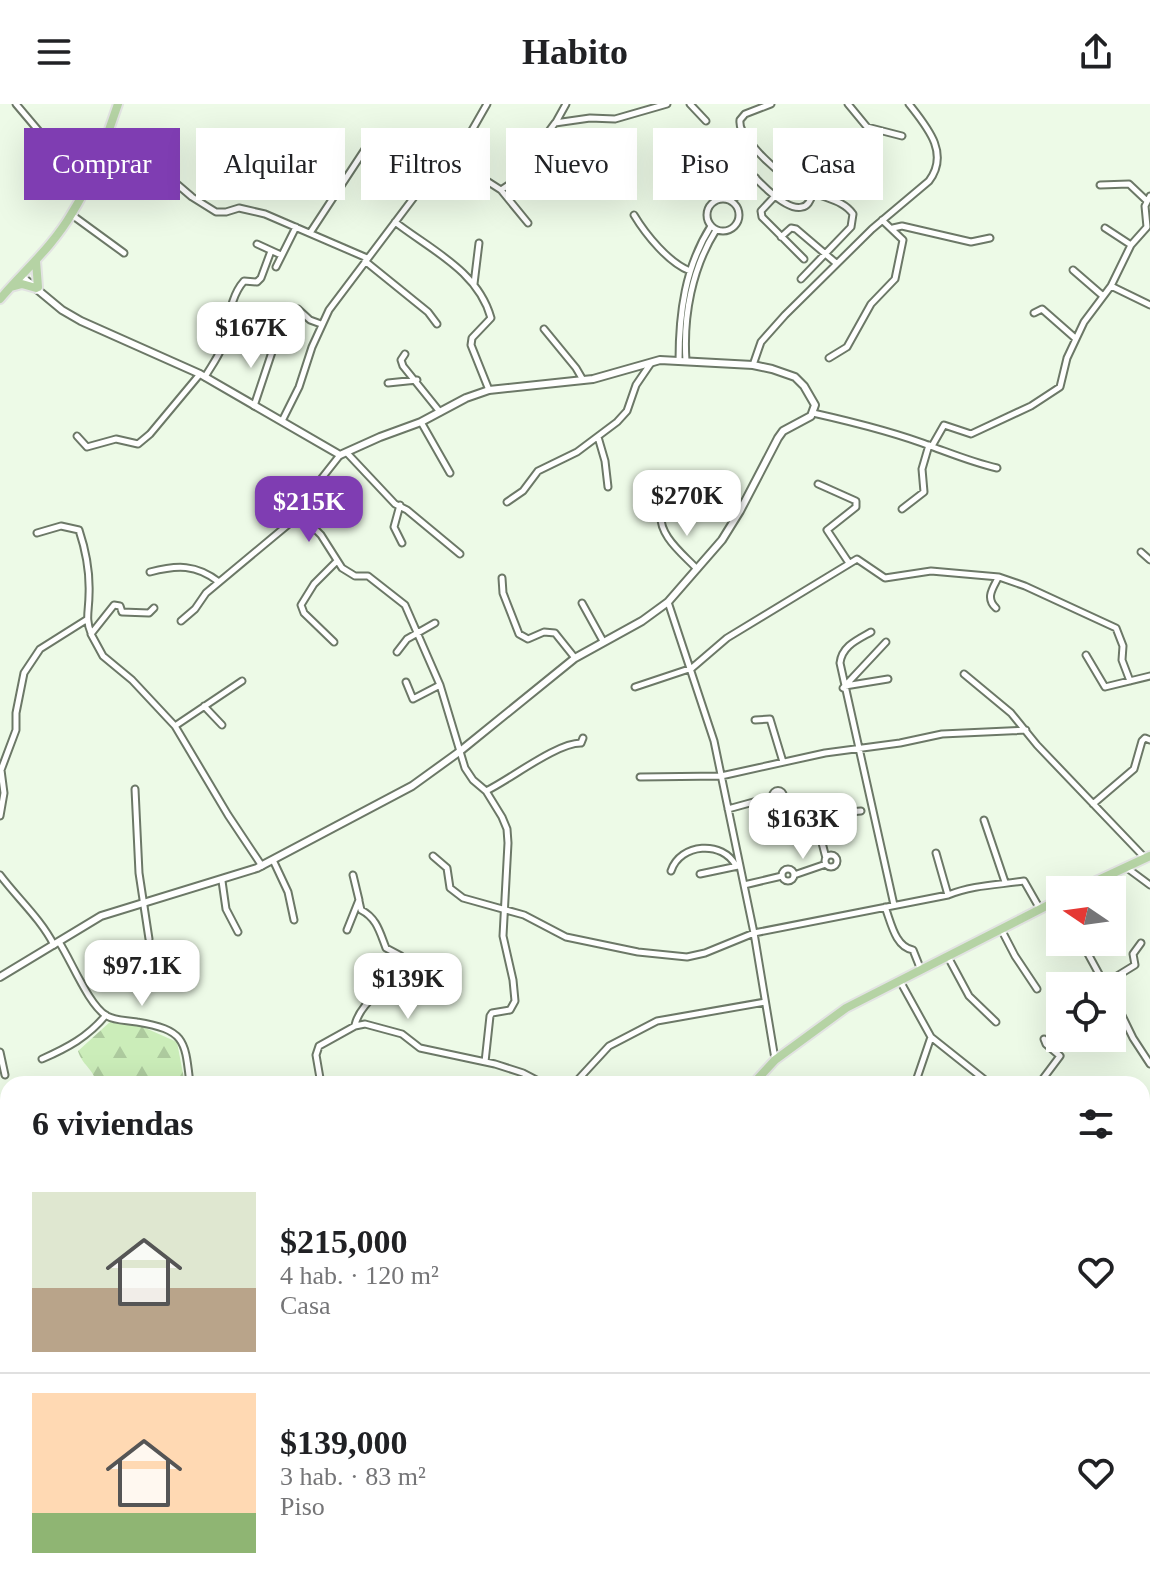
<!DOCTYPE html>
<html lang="es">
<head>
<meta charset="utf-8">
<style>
  :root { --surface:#fff; --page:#f6f6f6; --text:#202124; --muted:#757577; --line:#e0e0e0; --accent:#7f3db2 }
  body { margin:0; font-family:Georgia,serif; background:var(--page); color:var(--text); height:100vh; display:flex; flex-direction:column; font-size:30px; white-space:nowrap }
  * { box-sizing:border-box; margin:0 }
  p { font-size:26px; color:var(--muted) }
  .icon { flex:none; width:44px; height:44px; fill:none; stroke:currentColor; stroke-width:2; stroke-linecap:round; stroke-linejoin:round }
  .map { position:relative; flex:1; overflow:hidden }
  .panel { position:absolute; left:0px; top:972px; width:1150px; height:514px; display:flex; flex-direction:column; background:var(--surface); border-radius:24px 24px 0 0; box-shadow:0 8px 32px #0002 }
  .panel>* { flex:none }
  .top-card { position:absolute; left:24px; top:24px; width:1102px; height:72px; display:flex; gap:16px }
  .needle { width:52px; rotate:283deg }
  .tools { position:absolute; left:1046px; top:772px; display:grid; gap:16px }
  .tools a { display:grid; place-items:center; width:80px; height:80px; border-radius:0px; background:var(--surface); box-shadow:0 8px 32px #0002; font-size:40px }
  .price { position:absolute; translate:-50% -68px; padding:0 18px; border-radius:16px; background:#fff; color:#222; font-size:26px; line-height:52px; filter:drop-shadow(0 2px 4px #0008) }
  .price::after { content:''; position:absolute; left:50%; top:48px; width:24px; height:18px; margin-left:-12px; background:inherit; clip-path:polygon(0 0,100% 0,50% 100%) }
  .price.current { background:var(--accent); color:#fff }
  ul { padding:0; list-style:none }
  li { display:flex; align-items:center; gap:24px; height:200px; padding:0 32px }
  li+li { border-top:2px solid var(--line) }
  li span { display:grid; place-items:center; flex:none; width:224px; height:160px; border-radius:0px; color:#555 }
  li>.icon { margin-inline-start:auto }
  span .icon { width:96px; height:96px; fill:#fffc; stroke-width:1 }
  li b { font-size:34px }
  h2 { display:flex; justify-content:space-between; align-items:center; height:96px; padding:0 32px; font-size:34px }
  .pill { padding:0 28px; border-radius:0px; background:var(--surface); box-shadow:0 8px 32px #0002; font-size:28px; line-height:72px }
  .pill.current { background:var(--accent); color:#fff }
  header { display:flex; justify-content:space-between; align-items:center; height:104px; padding:0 32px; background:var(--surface); font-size:36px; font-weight:700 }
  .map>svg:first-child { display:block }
</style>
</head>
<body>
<header><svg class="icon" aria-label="menu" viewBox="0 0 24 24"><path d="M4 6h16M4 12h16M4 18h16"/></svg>Habito<svg class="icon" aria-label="share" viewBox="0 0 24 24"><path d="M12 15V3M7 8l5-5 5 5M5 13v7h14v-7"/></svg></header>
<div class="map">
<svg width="1150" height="1485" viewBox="0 0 1150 1485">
  <defs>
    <pattern id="forest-firs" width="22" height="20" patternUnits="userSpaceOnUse" patternTransform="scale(2)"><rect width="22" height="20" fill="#cbedb9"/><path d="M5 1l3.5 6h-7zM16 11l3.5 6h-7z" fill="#adca9e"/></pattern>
  </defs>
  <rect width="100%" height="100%" fill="#edfae7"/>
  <path fill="url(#forest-firs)" d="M 111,917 L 143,923 L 177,938 L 185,980 L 97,980 C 93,964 82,961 78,947 Z"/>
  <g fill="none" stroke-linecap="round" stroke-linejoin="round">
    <path stroke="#688359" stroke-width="2" d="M 0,1182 L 8,1180
      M 1142,1372 L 1150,1368
      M 1142,1410 L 1150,1422
      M 1142,1442 L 1150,1437
      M 0,1460 L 8,1465
      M 24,1478 L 30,1485
      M 260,1478 L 268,1485
      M 370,1478 L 372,1485
      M 290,1485 L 295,1484 L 298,1478
      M 400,1485 L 416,1485
      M 531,1485 L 534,1478"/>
    <g stroke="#6c7867" stroke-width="9">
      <path id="minor" d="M 16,0 L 43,32 L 96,59
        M 690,0 L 706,17
        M 771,0 L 745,10 L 740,16 C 739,25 745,31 750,38 C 767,61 789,77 815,89 C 828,95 844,97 853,110 L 851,123 L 801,175
        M 848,0 L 867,23 L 902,32
        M 556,18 L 566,0
        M 727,43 C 740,57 782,109 802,103 C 809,102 811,94 814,88
        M 448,52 L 501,86 L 528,119
        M 157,63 L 192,93 L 216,108 L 226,108 L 239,104 L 265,110 L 367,154
        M 1100,81 L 1129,80 L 1147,97
        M 501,86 L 510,80 L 555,19 L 590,14 L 615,15 L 667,0
        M 775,92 L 761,107 L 762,113 L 804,155
        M707 111a16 16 0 1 1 32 0a16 16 0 1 1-32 0Z
        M 729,95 L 740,91 L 756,74
        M 72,111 L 124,149
        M 634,111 C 646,131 669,159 690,167
        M 395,118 C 431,146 478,167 491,214 L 472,234 L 471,241 L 489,286
        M 893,124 L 902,122 L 971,138 L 990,134
        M 1105,124 L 1131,141
        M 310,129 L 373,33
        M 781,133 L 791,124 L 796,125 L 836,159
        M 257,140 L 281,151
        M 365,157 L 428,208 L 437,220
        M 276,163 L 296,123
        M 1073,166 L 1103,192
        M 474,180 L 479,139
        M 1111,182 L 1150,201
        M 298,205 L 310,216 L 321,220
        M 1034,209 L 1042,205 L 1075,234
        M 544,225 L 576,264 L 583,276
        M 405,250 L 401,256 L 403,262 L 440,308
        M 829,254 L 847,243 L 871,200 L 895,175 L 903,136 L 882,116
        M 679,257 C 679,209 685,163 711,122
        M 686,257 C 683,212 692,164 716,126
        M 753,261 L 761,238 L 785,211 L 872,125 L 929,77 C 950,49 927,23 909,0
        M 205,273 C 210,264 217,255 221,245 C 229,223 228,195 244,177 L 257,178 L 261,174 L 271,147
        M 388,279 L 417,276
        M 254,302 L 275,239
        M 813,309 C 853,318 895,328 933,343 C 955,351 975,359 997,364
        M 282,317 L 299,283 L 312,243 L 329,206 L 433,68 L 471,28 L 487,0
        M 421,318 L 450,369
        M 77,332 L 87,343 L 116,335 L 138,340 L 150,330 L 200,270
        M 598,333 L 605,357 L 608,383
        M 932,342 L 944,321 L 971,330 L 1031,302 L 1060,283 L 1067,254 L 1084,218 L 1111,182 L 1131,141 L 1147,123 L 1145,102 L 1150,92
        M 348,350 L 395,400 L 407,406 L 460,450
        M 818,380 L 856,397 L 856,403 L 827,426 L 849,459
        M 507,398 L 523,387 L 538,367 L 577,348 L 617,318 L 627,307 L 636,281 L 651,259
        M 400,401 L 394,423 L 402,439
        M 902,405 L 924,388 L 922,365 L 929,341
        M 661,406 C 657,431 682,449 697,465
        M 300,410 L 321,431 L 342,464 L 355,472 L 368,472 L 405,501 L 440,581 L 465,664 L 473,676 L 486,687 L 502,713 L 507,725 L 508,739 L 503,832 L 513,876 L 515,897 L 510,906 L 492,909 L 490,912 L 485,958
        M 37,429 L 61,422 L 79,426 C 86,447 90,469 89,491 C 89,506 85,515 91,529
        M 1141,448 L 1150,456
        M 150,468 C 177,461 196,460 219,478
        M 502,474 L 503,489 L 519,530 L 528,535 L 544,528 L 555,529 L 575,554
        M 668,498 L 714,637 L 754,829 L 775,955
        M 582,499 L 603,537
        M 154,504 L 149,509 L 122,508 L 120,502 L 114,501 L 91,530 L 103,552 L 132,576 L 175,622 L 228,711 L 262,762
        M 996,504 C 985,494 993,484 998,474
        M 181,517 L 195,505 L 206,489 L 296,414 L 314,384 L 340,351
        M 871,528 C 857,536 842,542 840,559 L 894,801
        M 334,538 L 304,509 L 301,501 L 314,480 L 336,458
        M 397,548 L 407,535 L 435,519
        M 1086,551 L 1105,583 L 1150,572
        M 964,570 L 1011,609 L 1037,641 L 1145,754
        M 406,578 L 413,595 L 440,581
        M 845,582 L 888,575
        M 635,583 L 692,564 L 727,534 L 857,455 L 885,474 L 931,467 L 999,473 L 1025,482 L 1116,524 L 1123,542 L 1122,556 L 1130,577
        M 843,584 L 886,538
        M 204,602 L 222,621
        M 755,616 L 770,615 L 783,658
        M 175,622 L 242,577
        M 640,673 L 721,672 L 825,649 L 900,639 L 942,630 L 1026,626
        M 135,685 L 139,769 L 149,835
        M772.5 692a5.5 5.5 0 1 1 11 0a5.5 5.5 0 1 1-11 0Z
        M 486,687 C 511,675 556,639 581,639 L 583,634
        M 780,698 C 804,720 831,710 861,707
        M 1093,700 L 1134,665 L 1142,637 L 1145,634 L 1150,636
        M 728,705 L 772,693
        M 0,712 L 4,689 L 1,666 L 16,626 L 16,609 L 24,569 L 40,545 L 86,516
        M 815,712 L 826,754
        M 984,716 L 1005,778
        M 936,749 L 948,791
        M825 757a6 6 0 1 1 12 0a6 6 0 1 1-12 0Z
        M 433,752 L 447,764 L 450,784 L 463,794 L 524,811 L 566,833 L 638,848 L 687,853 L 705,849 L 754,829 L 948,791 C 973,781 997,781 1024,777 L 1040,805
        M 273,756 L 288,788 L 294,816
        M 1127,764 L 1150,781
        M782 771a6 6 0 1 1 12 0a6 6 0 1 1-12 0Z
        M 671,767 C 680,739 723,736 736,762
        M 700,770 L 738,762
        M 0,771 C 18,795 40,814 54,841
        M 794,771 L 826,760
        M 222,777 L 226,805 L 238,828
        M 744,781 L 782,772
        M 885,803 C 891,818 895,843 913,846 L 921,866
        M 1001,825 L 1015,852 L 1037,885
        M 347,826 L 359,796 L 353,771
        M 59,838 C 71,856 89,902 107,912 C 116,917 127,916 137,918 C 186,926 185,937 190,980
        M 1086,838 L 1087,848 L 1105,881
        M 948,853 L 969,892 L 996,918
        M 900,877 L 931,933 L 990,980
        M 1104,880 L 1135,861 L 1133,850 L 1141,839
        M 1112,891 L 1133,934 L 1150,960
        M 355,921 C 360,898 390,881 403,860 L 401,852 L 386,844 C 380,829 377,814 361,806 L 359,797
        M 0,948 L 5,971
        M 42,955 C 67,944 88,933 106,911
        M 321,980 L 316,951 L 319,942 L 355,922 L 365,920 L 402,930 L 420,944 L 495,960 L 523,969 L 544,980
        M 574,980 L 609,942 L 657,917 L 765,898
        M 915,980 L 931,933
        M 1039,980 L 1060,952 L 1046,940 L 1044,935
        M 0,1010 L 1,1009
        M 0,1109 L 8,1110
        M 1142,1136 L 1150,1135
        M 1142,1238 L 1150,1240
        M 0,1293 L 4,1308 L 0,1336
        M 0,1348 L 8,1346
        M 680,1478 L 682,1485
        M 625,1485 L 635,1478
        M 991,1485 L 992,1478"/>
    </g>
    <g stroke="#6c7867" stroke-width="10">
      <path id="tertiary" d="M 0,873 L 101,812 L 257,764 L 412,682 L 459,648 L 575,554 L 642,517 L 668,498 L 722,436 L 740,407 L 778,334 L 783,327 L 811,312 L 815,301 L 804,282 L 795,273 L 772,265 L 753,261 L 660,256 L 593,275 L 489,286 L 466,294 L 421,318 L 380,333 L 340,351 L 200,270 L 81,217 L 62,206 L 21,172
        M 111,1478 L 119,1485"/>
    </g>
    <g stroke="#e2e3e2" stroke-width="12">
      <path id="primary" d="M 36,157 L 38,183
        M 11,183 L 22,180 L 36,184
        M 0,195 C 24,167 53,142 72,109 C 93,76 105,37 118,0
        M 1077,786 L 1150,752
        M 753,980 L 775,956 L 846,904 L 1060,795
        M 0,1388 L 8,1390"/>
    </g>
    <use href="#minor" stroke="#fff" stroke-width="5"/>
    <use href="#tertiary" stroke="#fff" stroke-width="6"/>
    <use href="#primary" stroke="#b5d3a4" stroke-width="8"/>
  </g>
</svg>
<div class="tools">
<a><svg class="needle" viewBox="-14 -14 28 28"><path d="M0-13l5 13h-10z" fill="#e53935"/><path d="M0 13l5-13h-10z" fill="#757577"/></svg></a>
<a><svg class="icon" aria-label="locate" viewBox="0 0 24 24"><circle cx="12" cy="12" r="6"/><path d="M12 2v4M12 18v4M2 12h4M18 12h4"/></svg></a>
</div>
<b class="price" style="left:251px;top:266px">$167K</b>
<b class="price" style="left:687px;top:434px">$270K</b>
<b class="price current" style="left:309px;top:440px">$215K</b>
<b class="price" style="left:803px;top:757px">$163K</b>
<b class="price" style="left:142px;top:904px">$97.1K</b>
<b class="price" style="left:408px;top:917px">$139K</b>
<div class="top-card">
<a class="pill current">Comprar</a>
<a class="pill">Alquilar</a>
<a class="pill">Filtros</a>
<a class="pill">Nuevo</a>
<a class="pill">Piso</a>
<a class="pill">Casa</a>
</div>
<section class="panel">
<h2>6 viviendas<svg class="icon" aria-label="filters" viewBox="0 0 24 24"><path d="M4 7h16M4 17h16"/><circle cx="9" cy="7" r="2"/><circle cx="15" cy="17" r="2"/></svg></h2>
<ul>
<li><span style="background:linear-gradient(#dfe7d0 60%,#b9a48a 0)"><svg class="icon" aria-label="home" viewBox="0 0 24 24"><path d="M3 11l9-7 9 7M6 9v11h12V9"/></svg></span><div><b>$215,000</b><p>4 hab. · 120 m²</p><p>Casa</p></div><svg class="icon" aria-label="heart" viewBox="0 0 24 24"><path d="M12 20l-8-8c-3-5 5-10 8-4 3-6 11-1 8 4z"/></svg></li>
<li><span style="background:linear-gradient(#ffd9b3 75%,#8fb573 0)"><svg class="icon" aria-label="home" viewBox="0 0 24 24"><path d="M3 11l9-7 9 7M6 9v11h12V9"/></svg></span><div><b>$139,000</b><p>3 hab. · 83 m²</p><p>Piso</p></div><svg class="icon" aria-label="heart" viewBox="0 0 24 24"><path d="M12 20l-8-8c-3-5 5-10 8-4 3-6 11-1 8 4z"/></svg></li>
</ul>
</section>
</div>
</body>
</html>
